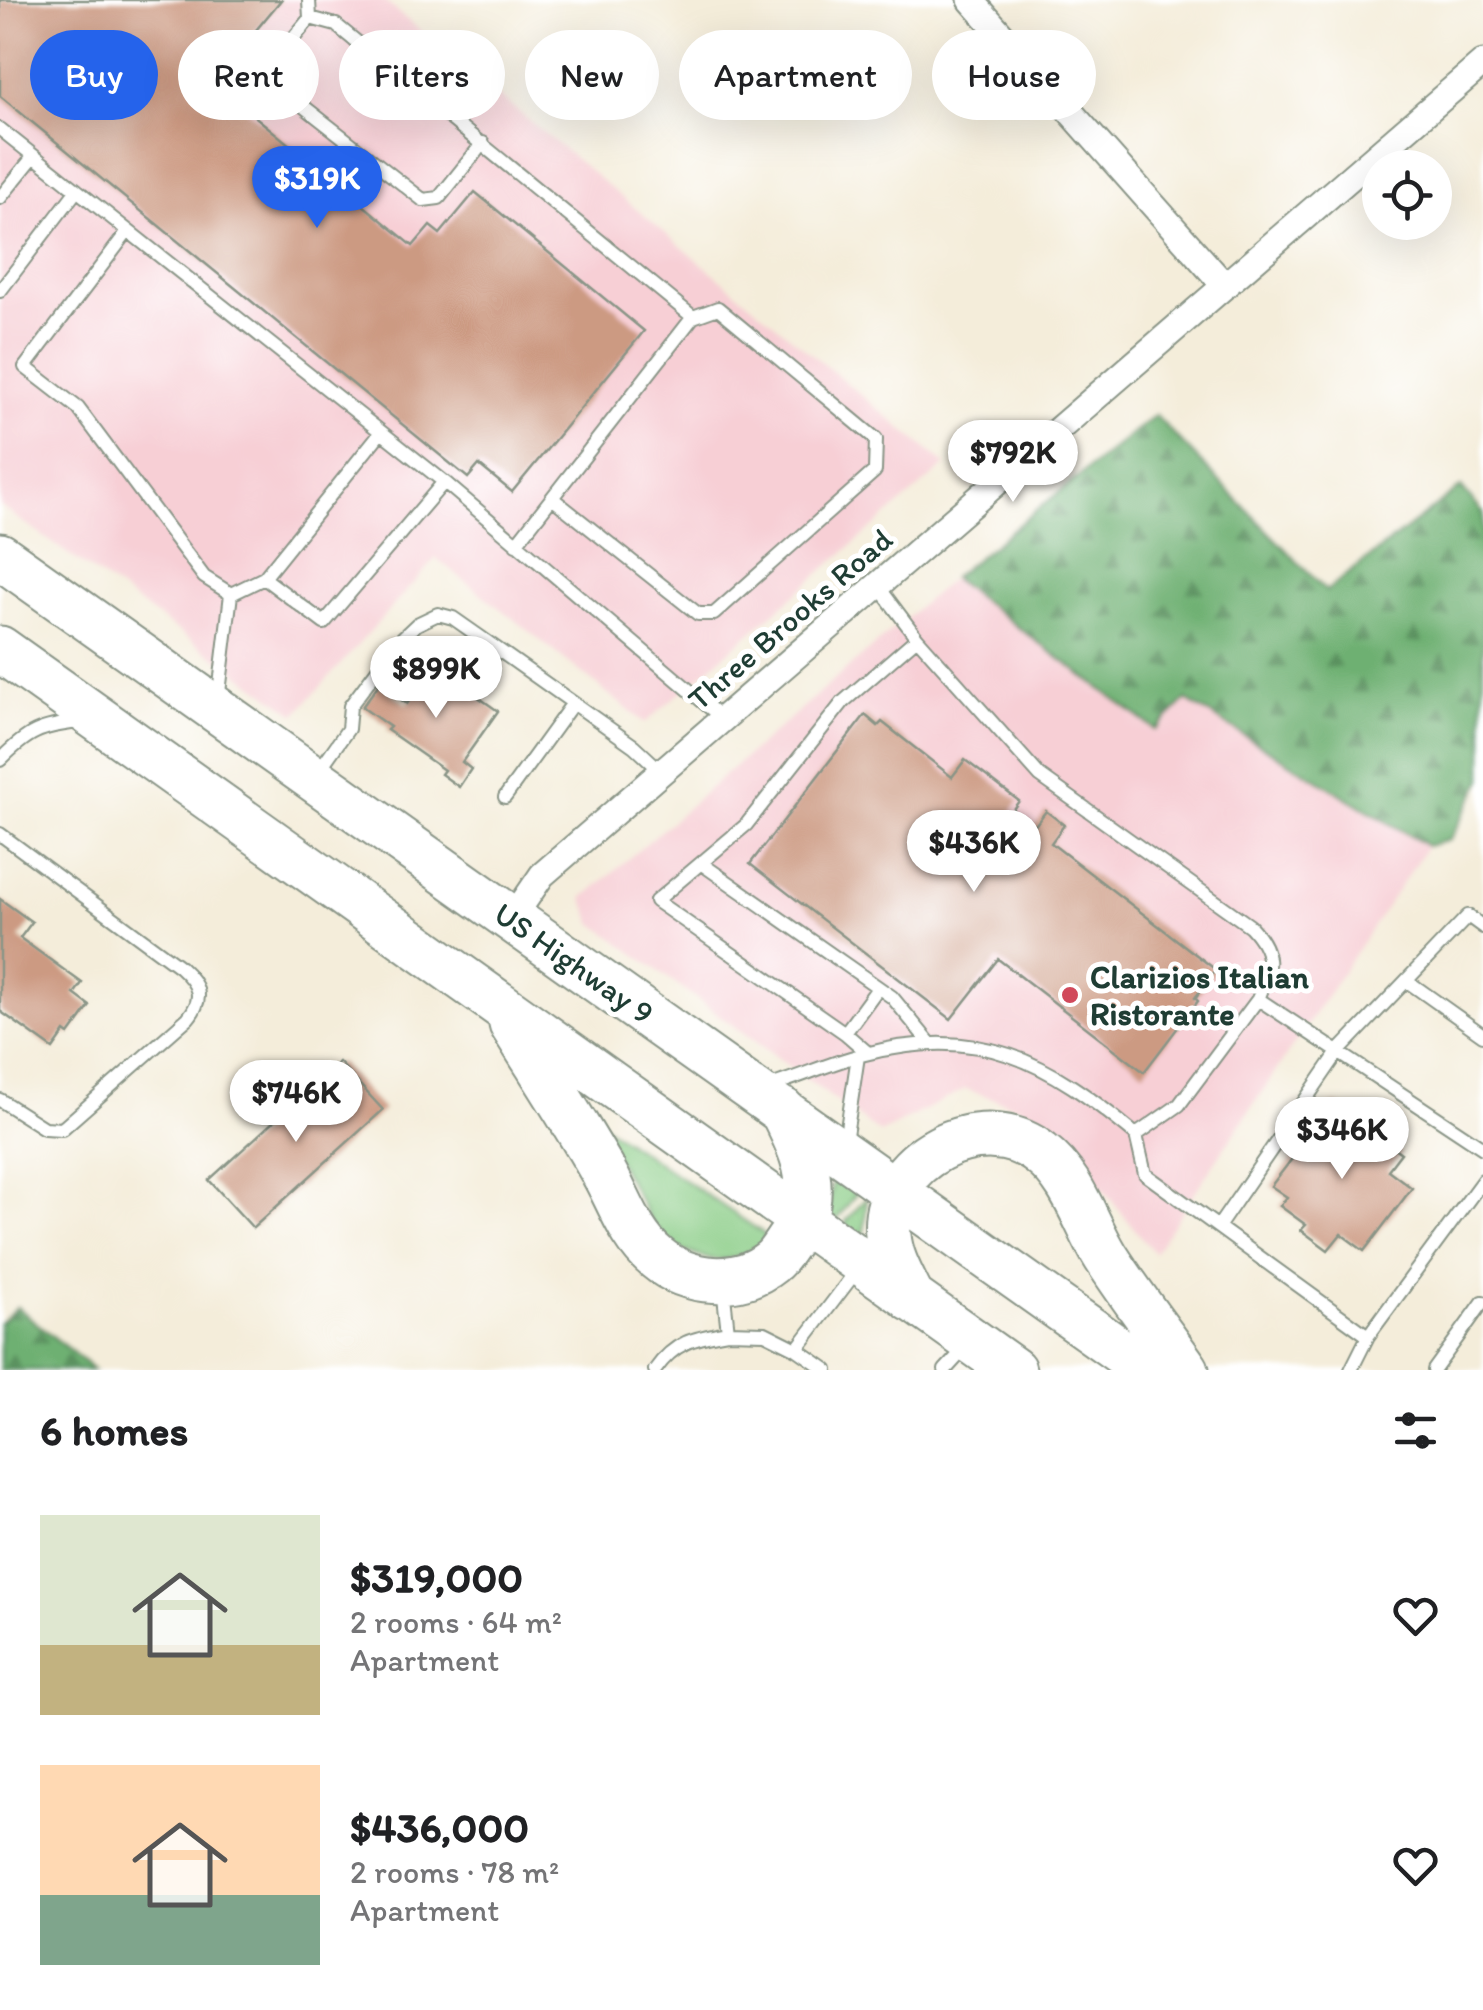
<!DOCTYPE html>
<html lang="en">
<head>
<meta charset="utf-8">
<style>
  :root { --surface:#fff; --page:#f6f6f6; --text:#202124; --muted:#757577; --accent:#2563eb }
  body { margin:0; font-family:Itim,sans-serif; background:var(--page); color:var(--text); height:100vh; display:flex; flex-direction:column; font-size:38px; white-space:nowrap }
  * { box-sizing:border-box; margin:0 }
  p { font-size:32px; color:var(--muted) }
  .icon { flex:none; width:55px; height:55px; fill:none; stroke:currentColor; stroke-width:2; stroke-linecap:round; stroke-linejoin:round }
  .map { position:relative; height:1370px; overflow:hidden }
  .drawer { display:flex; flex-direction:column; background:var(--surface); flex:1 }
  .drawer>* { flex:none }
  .guide { position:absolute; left:30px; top:30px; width:1425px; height:90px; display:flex; gap:20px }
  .controls { position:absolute; left:1362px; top:150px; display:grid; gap:20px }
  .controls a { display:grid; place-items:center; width:90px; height:90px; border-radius:50%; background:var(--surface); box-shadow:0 10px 40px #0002; font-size:50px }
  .price { position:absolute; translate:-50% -85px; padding:0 22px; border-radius:35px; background:#fff; color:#222; font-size:32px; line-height:65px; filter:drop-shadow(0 2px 5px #0008) }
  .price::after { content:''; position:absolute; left:50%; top:60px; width:30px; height:22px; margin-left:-15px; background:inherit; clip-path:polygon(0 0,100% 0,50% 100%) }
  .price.current { background:var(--accent); color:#fff }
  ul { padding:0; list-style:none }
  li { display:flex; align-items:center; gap:30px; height:250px; padding:0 40px }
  li span { display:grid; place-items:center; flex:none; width:280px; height:200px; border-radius:0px; color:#555 }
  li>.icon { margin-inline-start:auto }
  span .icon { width:120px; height:120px; fill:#fffc; stroke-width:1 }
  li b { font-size:42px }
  h2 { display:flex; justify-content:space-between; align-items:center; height:120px; padding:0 40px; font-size:42px }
  .chip { padding:0 35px; border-radius:45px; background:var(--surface); box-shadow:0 10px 40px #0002; font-size:35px; line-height:90px }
  .chip.current { background:var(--accent); color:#fff }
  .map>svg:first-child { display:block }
</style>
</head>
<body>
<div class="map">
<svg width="1483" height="1370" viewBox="0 0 1483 1370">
  <defs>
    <pattern id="forest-firs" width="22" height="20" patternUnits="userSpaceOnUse" patternTransform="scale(2.5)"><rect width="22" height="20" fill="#6eb072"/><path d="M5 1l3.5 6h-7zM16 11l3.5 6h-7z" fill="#5a905e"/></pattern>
  </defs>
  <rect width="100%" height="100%" fill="#fff"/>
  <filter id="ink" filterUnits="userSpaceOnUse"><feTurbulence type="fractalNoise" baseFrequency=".01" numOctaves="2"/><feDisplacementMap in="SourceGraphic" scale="20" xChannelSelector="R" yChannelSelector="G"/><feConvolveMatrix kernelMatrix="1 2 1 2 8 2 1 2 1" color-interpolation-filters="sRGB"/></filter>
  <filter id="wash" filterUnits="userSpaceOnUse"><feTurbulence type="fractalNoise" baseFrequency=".0048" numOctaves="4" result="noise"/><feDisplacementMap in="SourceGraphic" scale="40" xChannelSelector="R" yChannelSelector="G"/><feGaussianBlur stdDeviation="2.25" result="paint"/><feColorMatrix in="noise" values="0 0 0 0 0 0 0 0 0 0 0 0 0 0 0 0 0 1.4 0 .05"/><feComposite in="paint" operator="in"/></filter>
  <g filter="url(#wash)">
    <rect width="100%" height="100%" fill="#f4edda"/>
    <path fill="#f7cfd5" d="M 0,0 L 383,0 L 946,465 L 645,723 L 436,558 L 296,714 L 0,506 Z
      M 952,578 L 1155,730 L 1185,700 L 1427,846 L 1154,1253 L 1070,1149 L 1020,1107 L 965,1089 L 880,1133 L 593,923 L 583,898 Z"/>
    <path fill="#89cc85" stroke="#54845c" stroke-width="2.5" d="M 595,1120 L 763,1233 L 767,1241 C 723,1271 709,1260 663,1243 Z
      M 834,1175 L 858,1191 L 836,1221 L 827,1213 Z
      M 867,1197 L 864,1235 L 863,1237 L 846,1227 L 846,1221 Z"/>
    <path fill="url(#forest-firs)" stroke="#467653" stroke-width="2.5" d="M 1155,415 L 1326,591 L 1461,487 L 1483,513 L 1483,779 L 1450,840 L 1427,846 L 1186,700 L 1156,730 L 952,578 Z
      M 17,1307 L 94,1370 L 0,1370 L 0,1323 Z"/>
    <g id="blocks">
      <path fill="#cc9a82" d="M 0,0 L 281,0 L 213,82 L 413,246 L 430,226 L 440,234 L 475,192 L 644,331 L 512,492 L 479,465 L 468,478 L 0,96 Z
        M 434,666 L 498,711 L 462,762 L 471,769 L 459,787 L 441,774 L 444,770 L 387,730 L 390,727 L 362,707 L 379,684 L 407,704 Z
        M 865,715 L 878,726 L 882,722 L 952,777 L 965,760 L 1019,801 L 1008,816 L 1030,832 L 1046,811 L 1064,825 L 1051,843 L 1216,970 L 1195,998 L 1198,1001 L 1144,1072 L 998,959 L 951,1019 L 750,864 Z
        M 0,899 L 32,922 L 20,938 L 82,983 L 74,994 L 90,1006 L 69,1035 L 65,1032 L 53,1049 L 0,1011 Z
        M 339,1062 L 383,1110 L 253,1228 L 209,1180 Z
        M 1335,1103 L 1401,1153 L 1388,1170 L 1412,1188 L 1364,1251 L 1341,1234 L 1328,1250 L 1301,1230 L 1306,1225 L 1280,1206 L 1287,1197 L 1271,1186 Z"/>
    </g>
  </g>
  <g filter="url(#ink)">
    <use href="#blocks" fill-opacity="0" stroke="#8a9587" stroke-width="2.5"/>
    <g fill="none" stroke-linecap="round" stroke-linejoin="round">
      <g stroke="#8a9587" stroke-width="16">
        <path id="lane" d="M 309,0 L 310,18
          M 0,129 L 448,485 L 723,719
          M 483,143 L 439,198 L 423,200 L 279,87 L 271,66 L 310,18 L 336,25 L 693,317
          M 0,198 L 34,156
          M 128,231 L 25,367 L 78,408 L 204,577 L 231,594
          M 0,291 L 77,190
          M 516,544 L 693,317 L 718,308 L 876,439 L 875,471 L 714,614 L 698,614 L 552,498
          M 264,578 L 381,432
          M 878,586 L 917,638 L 1040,776 L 1250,926 C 1275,953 1271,968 1258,999 L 1483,1148
          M 231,594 L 264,578 L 324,623 L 444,482
          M 218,701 L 231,594
          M 0,760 C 28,732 40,726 80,722
          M 317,773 L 348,729 L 350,706 L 398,642 L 417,624 L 438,614 L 453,618 L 483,639 L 634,746 L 662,772
          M 505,797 L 573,703
          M 0,834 L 180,967 C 199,984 205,998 188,1018 L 62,1129 L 44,1128 L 0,1100
          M 702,864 L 892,997 L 929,1042
          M 1407,981 L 1483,1035
          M 845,1033 L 878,988
          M 868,1053 L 845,1033 L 656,901 L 746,825 L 843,702 L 917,638
          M 766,1087 C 798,1078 829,1063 861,1055 C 981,1024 1046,1060 1136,1135 L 1179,1105 L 1258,999
          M 1136,1135 L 1145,1174 L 1368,1336 L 1351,1370
          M 845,1142 L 858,1056
          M 1218,1227 L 1339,1051 L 1468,916 L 1483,927
          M 728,1332 L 765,1333 L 797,1349
          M 1368,1336 L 1483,1180
          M 655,1370 C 675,1341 695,1338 728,1332 L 723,1287
          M 827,1370 L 797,1349 L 857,1270
          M 945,1370 L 967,1346
          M 1434,1370 L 1483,1302"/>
      </g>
      <g stroke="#8a9587" stroke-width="29">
        <path id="street" d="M 971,0 L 1225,286
          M 512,919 L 542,875 L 1483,63"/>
      </g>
      <g stroke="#8a9587" stroke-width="49">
        <path id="highway" d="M 0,556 L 1147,1370
          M 0,649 L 1013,1370
          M 512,1024 C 542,1072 573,1119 601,1168 C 619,1198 629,1235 657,1258 C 688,1284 739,1288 771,1262 C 779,1256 784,1246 790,1238 C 798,1227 805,1218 807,1204 C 813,1170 797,1140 782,1110
          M 912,1299 C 902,1278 890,1259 888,1235 C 880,1159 983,1107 1041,1154 C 1074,1179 1085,1223 1106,1257 C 1131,1296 1160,1333 1186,1370"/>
      </g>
      <use href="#lane" stroke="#fff" stroke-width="12"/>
      <use href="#street" stroke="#fff" stroke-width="25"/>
      <use href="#highway" stroke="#fff" stroke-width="45"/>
    </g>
  </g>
  <circle fill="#d1495b" stroke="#fff" stroke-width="4" cx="1070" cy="995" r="10"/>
  <g text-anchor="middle" stroke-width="10" stroke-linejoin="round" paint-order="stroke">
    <g font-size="32" fill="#1f3d34" stroke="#fff">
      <text transform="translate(790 619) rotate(-41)" y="11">Three Brooks Road</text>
      <text transform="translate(574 963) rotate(35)" y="11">US Highway 9</text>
    </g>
    <g font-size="32" font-weight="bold" fill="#1f3d34" stroke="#fff" text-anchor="start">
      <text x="1090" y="988">Clarizios Italian<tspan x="1090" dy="37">Ristorante</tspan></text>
    </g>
  </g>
</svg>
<div class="controls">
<a><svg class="icon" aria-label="locate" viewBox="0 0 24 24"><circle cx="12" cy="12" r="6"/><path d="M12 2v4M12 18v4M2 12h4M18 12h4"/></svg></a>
</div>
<b class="price current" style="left:317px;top:231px">$319K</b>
<b class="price" style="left:1013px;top:505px">$792K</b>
<b class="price" style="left:436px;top:721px">$899K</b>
<b class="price" style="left:974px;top:895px">$436K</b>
<b class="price" style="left:296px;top:1145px">$746K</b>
<b class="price" style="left:1342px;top:1182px">$346K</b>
<div class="guide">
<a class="chip current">Buy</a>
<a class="chip">Rent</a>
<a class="chip">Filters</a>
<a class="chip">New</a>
<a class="chip">Apartment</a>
<a class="chip">House</a>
</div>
</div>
<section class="drawer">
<h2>6 homes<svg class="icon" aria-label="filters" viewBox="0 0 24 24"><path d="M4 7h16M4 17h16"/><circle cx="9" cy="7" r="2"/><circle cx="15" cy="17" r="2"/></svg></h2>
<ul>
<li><span style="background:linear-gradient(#dfe7d0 65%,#c2b280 0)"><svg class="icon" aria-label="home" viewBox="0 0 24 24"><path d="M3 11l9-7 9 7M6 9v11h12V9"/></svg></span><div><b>$319,000</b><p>2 rooms · 64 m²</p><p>Apartment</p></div><svg class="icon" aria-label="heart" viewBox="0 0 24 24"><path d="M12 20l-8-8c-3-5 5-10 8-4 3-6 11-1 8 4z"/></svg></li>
<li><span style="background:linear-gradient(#ffd9b3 65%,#7fa58c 0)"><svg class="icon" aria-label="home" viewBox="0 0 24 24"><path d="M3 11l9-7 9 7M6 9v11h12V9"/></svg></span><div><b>$436,000</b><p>2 rooms · 78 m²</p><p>Apartment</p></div><svg class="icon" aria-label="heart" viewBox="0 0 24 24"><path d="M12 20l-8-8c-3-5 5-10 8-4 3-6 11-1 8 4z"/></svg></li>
</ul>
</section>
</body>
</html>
